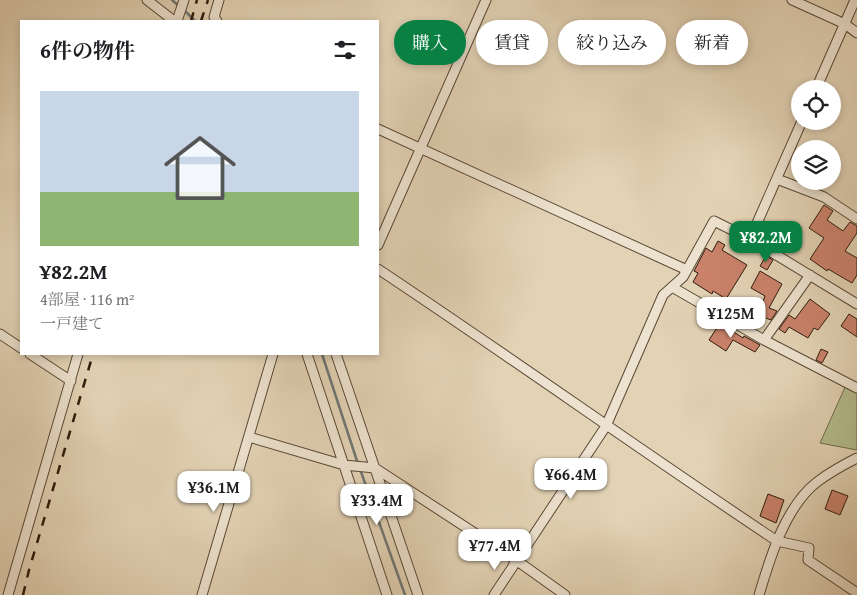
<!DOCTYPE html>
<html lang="ja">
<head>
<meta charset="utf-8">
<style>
  :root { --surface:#fff; --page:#f2f2f2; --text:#202124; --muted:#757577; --line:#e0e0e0; --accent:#0b8043 }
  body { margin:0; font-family:"Gentium Book Plus","Noto Serif JP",serif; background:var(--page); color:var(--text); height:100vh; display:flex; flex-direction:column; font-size:19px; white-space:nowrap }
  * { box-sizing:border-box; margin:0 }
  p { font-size:16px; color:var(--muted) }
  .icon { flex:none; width:28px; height:28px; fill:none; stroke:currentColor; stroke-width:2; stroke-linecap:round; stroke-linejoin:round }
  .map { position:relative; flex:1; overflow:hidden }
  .panel { position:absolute; left:20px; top:20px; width:359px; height:335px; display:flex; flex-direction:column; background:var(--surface); border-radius:0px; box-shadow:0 2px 8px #0003 }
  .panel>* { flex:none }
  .banner { position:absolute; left:394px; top:20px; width:388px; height:45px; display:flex; gap:10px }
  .buttons { position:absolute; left:791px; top:80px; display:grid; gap:10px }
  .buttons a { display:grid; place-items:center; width:50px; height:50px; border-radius:50%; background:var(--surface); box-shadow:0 2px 8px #0003; font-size:25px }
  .price { position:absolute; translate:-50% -42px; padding:0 11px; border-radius:10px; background:#fff; color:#222; font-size:16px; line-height:32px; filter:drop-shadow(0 1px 2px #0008) }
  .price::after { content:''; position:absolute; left:50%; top:30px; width:15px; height:11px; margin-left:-8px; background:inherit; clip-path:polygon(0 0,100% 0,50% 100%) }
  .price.active { background:var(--accent); color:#fff }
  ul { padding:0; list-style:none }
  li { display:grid; align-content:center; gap:10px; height:265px; padding:0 20px }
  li+li { border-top:1px solid var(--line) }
  li span { display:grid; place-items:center; height:155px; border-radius:0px; color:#555 }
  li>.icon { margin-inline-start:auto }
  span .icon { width:90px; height:90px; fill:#fffc; stroke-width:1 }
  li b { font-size:21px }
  h2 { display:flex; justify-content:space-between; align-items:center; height:60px; padding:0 20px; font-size:21px }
  .pill { padding:0 18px; border-radius:22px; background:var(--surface); box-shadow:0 2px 8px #0003; font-size:18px; line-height:45px }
  .pill.active { background:var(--accent); color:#fff }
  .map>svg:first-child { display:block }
</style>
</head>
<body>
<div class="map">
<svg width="857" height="595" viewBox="0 0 857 595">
  <rect width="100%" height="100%" fill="#e3d3b5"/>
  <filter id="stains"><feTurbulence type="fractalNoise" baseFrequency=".004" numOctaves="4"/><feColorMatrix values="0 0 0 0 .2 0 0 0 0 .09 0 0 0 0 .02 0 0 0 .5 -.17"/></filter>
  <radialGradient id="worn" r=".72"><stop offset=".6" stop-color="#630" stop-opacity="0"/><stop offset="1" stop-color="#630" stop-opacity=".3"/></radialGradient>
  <path fill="#b4bc8d" stroke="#706b4c" d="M 846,385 L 857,391 L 857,450 L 820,443 Z"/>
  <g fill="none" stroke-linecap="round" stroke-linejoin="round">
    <path stroke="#6f7674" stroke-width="2.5" d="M 172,0 L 180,7
      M 184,10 L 195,21
      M 322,354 L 358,464
      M 360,469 L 405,595"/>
  </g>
  <path fill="#ca826b" stroke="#2d1a0c" d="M 824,205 L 833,211 L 827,220 L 843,231 L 850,222 L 857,226 L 857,233 L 845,251 L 857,258 L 857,275 L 852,283 L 828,269 L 827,271 L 810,259 L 824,238 L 809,228 Z
    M 718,241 L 725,245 L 722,250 L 747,265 L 726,299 L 713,291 L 712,294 L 693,282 L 698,273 L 694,271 L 706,248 L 712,252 Z
    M 766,256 L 773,260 L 767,270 L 760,266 Z
    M 760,271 L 782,284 L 769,308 L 777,311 L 771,320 L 763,317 L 758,326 L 754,324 L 765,296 L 751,288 Z
    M 810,299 L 830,314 L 818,330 L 814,328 L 808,338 L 789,327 L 785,333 L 779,329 L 789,315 L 795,319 Z
    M 849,314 L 857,319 L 857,337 L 841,326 Z
    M 720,323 L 743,338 L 744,336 L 760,345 L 755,352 L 733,340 L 726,351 L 709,340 Z
    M 821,349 L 828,352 L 822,363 L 816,360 Z
    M 832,490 L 848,496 L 840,515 L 825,509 Z
    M 768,494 L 784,500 L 776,523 L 760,516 Z"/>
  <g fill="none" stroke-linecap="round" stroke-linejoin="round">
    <g stroke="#5a4836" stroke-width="11">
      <path id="street" d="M 147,0 L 174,21
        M 792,0 L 845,24 L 857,33
        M 177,21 L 184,0
        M 217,21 L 214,17 L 219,0
        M 816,89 L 855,0
        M 378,129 L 687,270
        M 777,179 L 824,197 L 857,219
        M 750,239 L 802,121
        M 378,245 L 486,0
        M 378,269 C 512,358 643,452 777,541 L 809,548 L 808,560 L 857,593
        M 810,275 L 764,340 L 857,388
        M 672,287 L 764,340
        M 0,334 L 21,348
        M 30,354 L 71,381
        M 307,354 L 387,595
        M 336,354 L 418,595
        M 249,437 L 344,465 L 375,468 L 516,560 L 565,595
        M 8,595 L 78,354
        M 202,595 L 273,354
        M 494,595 L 606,426 L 663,295 L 683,277 L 714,221 L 750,239 L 857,304
        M 759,595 C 770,558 785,507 817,482 C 829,473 843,465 857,458"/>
    </g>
    <use href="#street" stroke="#ede2cf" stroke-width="9"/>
    <path stroke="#2d1a0c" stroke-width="2.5" stroke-dasharray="9 9" stroke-linecap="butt" d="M 191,21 L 197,0
      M 201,21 L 208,0
      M 23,595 L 29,570 L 93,354"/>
  </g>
  <rect width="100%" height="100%" filter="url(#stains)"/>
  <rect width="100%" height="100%" fill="url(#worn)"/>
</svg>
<div class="buttons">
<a><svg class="icon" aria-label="locate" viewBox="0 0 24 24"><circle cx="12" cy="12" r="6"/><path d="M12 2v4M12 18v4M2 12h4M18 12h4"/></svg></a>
<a><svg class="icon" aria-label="layers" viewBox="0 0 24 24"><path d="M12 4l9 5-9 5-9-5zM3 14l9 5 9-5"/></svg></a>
</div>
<b class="price active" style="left:766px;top:263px">¥82.2M</b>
<b class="price" style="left:731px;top:339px">¥125M</b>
<b class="price" style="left:571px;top:500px">¥66.4M</b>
<b class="price" style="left:214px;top:513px">¥36.1M</b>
<b class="price" style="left:377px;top:526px">¥33.4M</b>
<b class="price" style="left:495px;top:571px">¥77.4M</b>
<div class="banner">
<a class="pill active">購入</a>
<a class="pill">賃貸</a>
<a class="pill">絞り込み</a>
<a class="pill">新着</a>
</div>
<section class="panel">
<h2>6件の物件<svg class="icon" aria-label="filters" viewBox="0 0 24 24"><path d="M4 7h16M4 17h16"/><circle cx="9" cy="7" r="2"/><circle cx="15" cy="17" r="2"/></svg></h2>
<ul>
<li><span style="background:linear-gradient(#c9d6e8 65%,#8fb573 0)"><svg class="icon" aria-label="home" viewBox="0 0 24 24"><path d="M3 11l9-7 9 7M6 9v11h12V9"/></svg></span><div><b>¥82.2M</b><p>4部屋 · 116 m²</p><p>一戸建て</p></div></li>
</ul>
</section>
</div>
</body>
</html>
